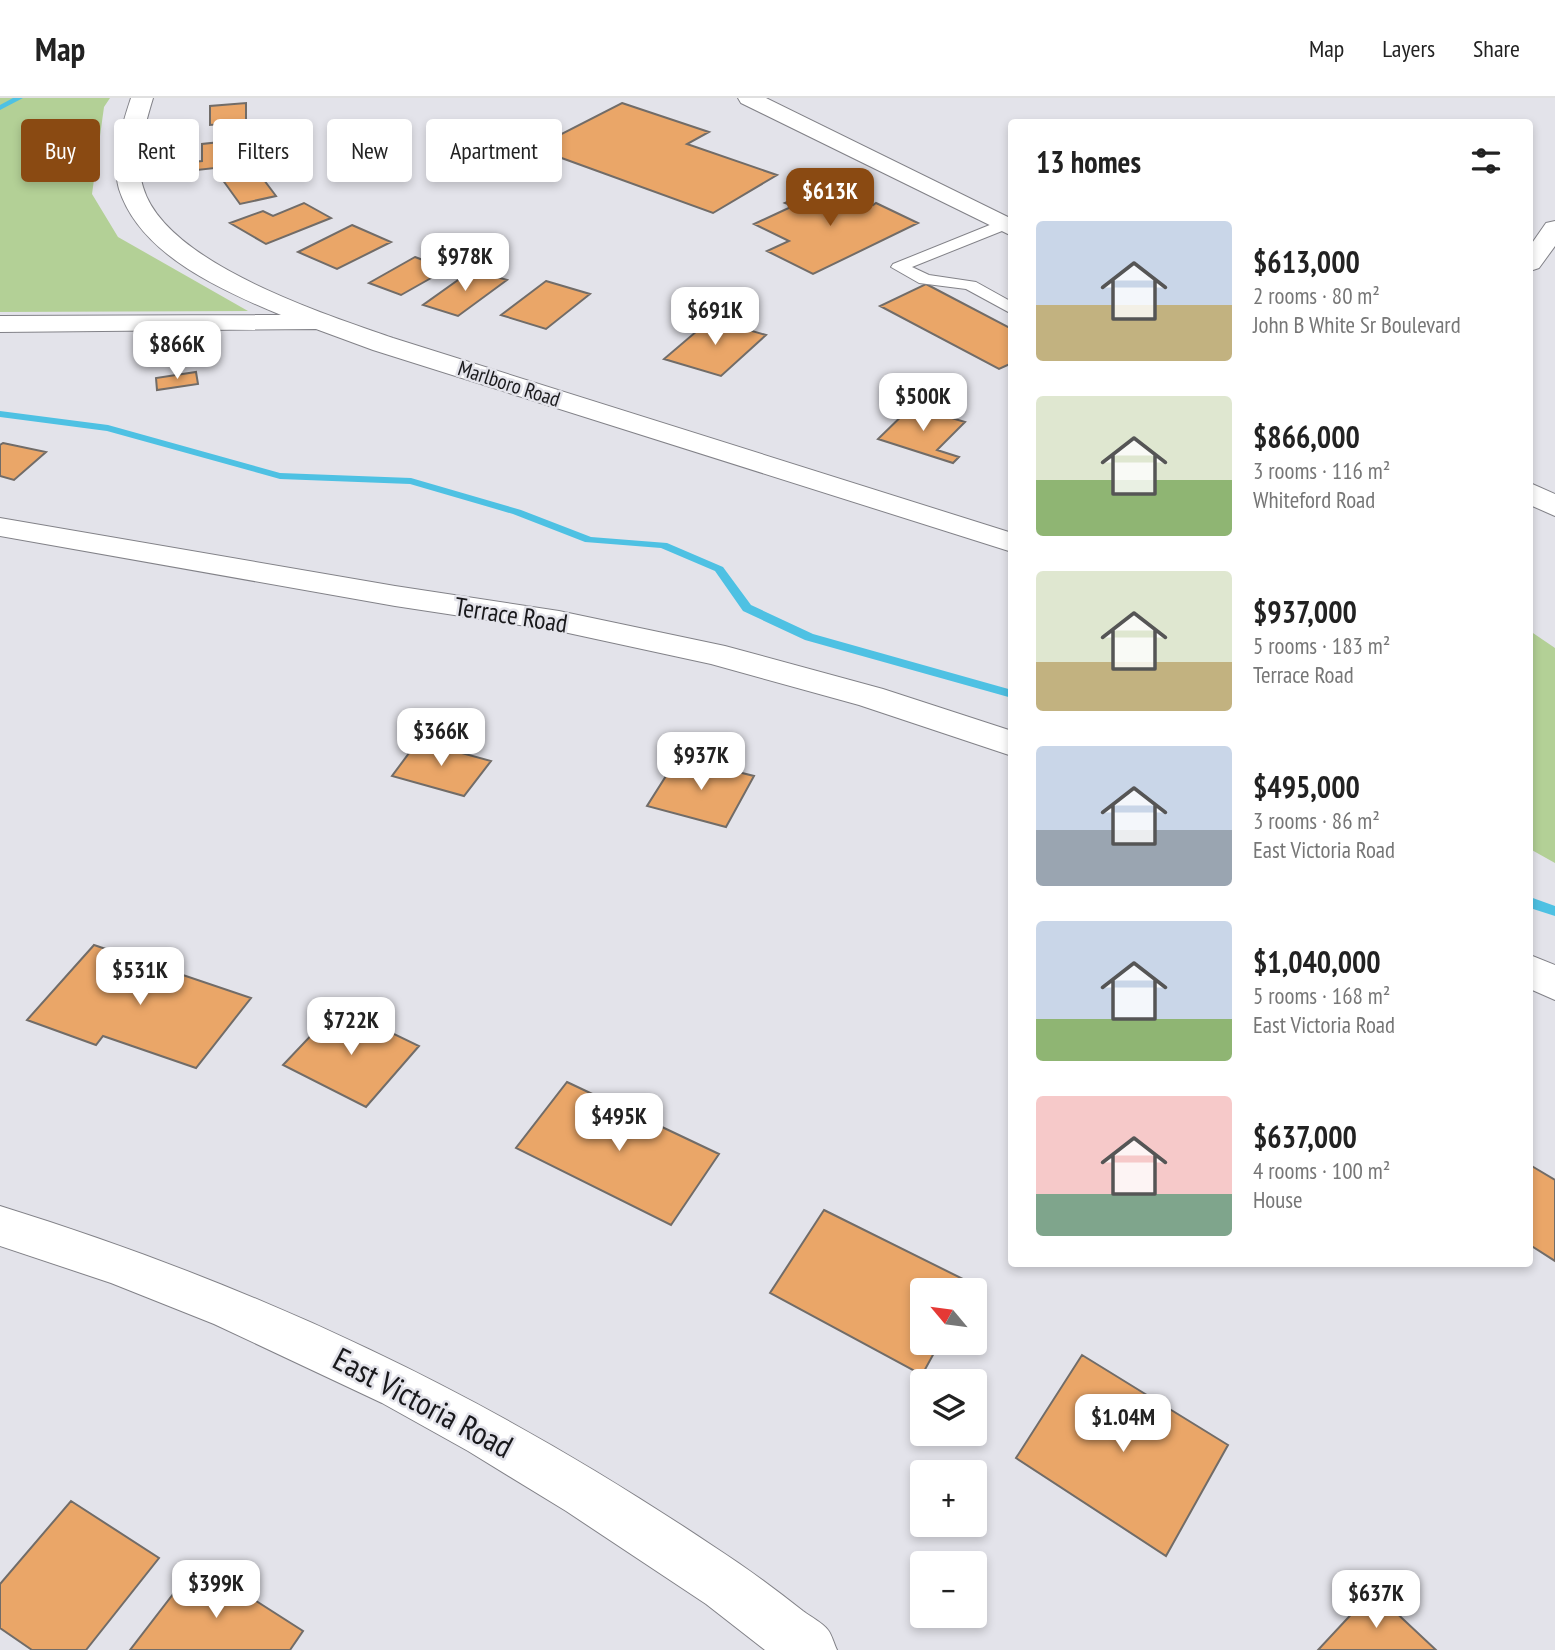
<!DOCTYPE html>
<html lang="en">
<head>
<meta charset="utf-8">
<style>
  :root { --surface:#fff; --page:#f2f2f2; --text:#222; --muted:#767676; --line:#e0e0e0; --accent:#8a4a12 }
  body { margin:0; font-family:"PT Sans Narrow",sans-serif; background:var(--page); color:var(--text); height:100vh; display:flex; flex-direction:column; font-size:26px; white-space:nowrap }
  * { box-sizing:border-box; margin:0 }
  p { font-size:23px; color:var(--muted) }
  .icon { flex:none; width:38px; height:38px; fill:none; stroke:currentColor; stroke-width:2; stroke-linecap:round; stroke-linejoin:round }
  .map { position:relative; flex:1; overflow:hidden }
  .sheet { position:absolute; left:1008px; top:21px; width:525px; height:1148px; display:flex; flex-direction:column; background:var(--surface); border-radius:7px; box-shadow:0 4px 10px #0003 }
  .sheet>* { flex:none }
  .hud { position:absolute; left:21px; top:21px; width:665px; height:63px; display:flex; gap:14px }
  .needle { width:46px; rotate:299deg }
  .controls { position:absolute; left:910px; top:1180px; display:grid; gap:14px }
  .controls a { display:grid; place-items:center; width:77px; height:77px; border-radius:7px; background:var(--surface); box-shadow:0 4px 10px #0003; font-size:35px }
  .price { position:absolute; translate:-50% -60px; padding:0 16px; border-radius:14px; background:#fff; color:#222; font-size:23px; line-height:46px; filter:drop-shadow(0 2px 4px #0008) }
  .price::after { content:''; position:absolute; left:50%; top:42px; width:21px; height:16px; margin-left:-10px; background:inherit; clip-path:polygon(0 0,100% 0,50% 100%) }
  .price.current { background:var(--accent); color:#fff }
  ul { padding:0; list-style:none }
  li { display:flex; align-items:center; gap:21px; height:175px; padding:0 28px }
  li span { display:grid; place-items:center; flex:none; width:196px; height:140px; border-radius:7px; color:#555 }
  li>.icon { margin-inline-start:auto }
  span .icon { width:84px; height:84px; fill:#fffc; stroke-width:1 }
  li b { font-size:30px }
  h2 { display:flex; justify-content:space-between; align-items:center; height:84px; padding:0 28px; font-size:30px }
  .pill { padding:0 24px; border-radius:7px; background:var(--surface); box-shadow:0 4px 10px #0003; font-size:24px; line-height:63px }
  .pill.current { background:var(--accent); color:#fff }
  header { display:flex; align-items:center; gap:42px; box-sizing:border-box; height:98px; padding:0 35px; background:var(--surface); border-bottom:2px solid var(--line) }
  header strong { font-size:33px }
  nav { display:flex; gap:38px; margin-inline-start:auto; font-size:24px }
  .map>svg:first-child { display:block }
</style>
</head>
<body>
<header>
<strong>Map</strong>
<nav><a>Map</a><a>Layers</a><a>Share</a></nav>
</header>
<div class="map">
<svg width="1555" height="1552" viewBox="0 0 1555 1552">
  <rect width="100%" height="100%" fill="#e3e3ea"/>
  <path fill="#b3d096" d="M 0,0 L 110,0 L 104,9 L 92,96 L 118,139 L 248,213 L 0,214 Z
    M 1530,533 L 1555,550 L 1555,765 L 1530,751 Z"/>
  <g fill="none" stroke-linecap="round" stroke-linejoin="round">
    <path fill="#4ec1e3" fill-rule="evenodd" d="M 13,0 L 23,0 L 0,12 L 0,7 Z
      M 0,313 L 108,327 L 280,375 L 411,380 L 521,412 L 591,439 L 667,445 L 723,469 L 751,507 L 813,536 L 1012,592 L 1012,600 L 805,542 L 743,513 L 715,473 L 661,450 L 585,444 L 513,416 L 410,386 L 280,381 L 107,333 L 0,319 Z
      M 1530,799 L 1555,808 L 1555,818 L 1530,810 Z"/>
  </g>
  <path fill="#eaa668" stroke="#716c68" stroke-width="2" d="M 246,5 L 246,24 L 210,27 L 210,8 Z
    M 622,5 L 709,34 L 687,46 L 777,77 L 713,115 L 534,50 Z
    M 259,40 L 260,65 L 179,74 L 179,65 L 202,63 L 202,46 Z
    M 283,68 L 290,77 L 264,82 L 276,98 L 240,106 L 222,81 Z
    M 827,86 L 873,107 L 876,105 L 918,125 L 813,176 L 767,153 L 789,143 L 754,126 L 793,108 L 785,105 Z
    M 304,105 L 331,120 L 266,146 L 230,125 L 263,113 L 273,118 Z
    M 352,127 L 391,144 L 337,171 L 298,154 Z
    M 415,159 L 447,171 L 401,197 L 369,185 Z
    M 472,172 L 507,182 L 458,218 L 423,207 Z
    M 546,183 L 590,196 L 546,231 L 501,217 Z
    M 926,186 L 1012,231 L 1012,265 L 999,271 L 880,208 Z
    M 711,221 L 766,237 L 721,278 L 664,261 Z
    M 196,274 L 198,286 L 157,292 L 156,280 Z
    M 912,308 L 965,324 L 937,352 L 959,359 L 953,365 L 878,341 Z
    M 3,345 L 46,354 L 14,382 L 0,378 L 0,347 Z
    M 418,643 L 491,663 L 464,698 L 392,678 Z
    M 678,659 L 754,678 L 726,729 L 647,708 Z
    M 94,847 L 251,900 L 196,970 L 103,938 L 96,947 L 27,922 Z
    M 338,909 L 419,948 L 366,1009 L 283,967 Z
    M 567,984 L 719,1056 L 671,1127 L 516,1050 Z
    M 1530,1067 L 1555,1082 L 1555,1163 L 1530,1147 Z
    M 824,1112 L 973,1186 L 970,1192 L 922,1192 L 922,1244 L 940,1244 L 922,1277 L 770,1195 Z
    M 1082,1257 L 1228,1347 L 1166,1458 L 1016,1360 Z
    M 71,1403 L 159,1460 L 86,1552 L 32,1552 L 0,1530 L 0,1486 Z
    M 197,1465 L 303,1533 L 290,1552 L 130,1552 Z
    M 1373,1493 L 1436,1552 L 1318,1552 Z"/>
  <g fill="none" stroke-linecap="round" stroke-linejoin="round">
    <g stroke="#828288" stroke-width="2">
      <path id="service" d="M 1012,118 L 1012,129 L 912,169 L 929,177 L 976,184 L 1012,204 L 1012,216 L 966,191 L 919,185 L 891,169 L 893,166 Z"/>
    </g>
    <g stroke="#828288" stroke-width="2">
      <path id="minor" d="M 131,0 L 153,0 C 145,27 134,61 143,89 C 165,165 324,216 393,240 L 1012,435 L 1012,454 L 373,252 L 316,231 L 0,234 L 0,218 L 281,217 C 223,193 140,157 119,91 C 111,62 122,27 131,0 Z
        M 0,420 L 395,488 L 559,513 L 725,548 L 883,591 L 1012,633 L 1012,658 L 859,607 L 711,566 L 559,533 L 395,508 L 0,438 Z
        M 1530,857 L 1555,867 L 1555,902 L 1530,891 Z
        M 0,1108 C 261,1189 486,1296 713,1448 C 744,1468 774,1490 803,1513 C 811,1519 823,1525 828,1532 C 832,1537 834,1546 837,1552 L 765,1552 L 706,1506 L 566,1413 L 468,1353 L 382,1305 L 214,1226 L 111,1185 L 0,1148 Z"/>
    </g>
    <g stroke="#828288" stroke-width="2">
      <path id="secondary" d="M 738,0 L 766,0 L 1012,121 L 1012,138 L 741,5 Z
        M 1555,123 L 1555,148 L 1539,170 L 1530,173 L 1530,148 L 1546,125 Z
        M 1530,385 L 1555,396 L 1555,418 L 1530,407 Z"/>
    </g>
    <use href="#service" fill="#fff" fill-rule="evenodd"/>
    <use href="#minor" fill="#fff" fill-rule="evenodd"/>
    <use href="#secondary" fill="#fff" fill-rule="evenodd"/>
  </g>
  <g text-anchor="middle" stroke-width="5" stroke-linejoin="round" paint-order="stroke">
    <g font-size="21" fill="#19191c" stroke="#e3e3ea">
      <text transform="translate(509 286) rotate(18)" y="7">Marlboro Road</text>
    </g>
    <g font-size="26" fill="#19191c" stroke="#e3e3ea">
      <text transform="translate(511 517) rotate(9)" y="9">Terrace Road</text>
    </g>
    <g font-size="32" fill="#19191c" stroke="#e3e3ea">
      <text transform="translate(423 1305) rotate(28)" y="11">East Victoria Road</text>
    </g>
  </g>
</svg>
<div class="controls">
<a><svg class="needle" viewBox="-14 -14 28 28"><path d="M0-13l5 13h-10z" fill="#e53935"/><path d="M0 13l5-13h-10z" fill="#767676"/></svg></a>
<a><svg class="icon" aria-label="layers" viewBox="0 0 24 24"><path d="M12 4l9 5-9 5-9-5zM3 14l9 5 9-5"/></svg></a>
<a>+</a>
<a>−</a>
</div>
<b class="price current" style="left:830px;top:130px">$613K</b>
<b class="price" style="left:465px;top:195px">$978K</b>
<b class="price" style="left:715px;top:249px">$691K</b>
<b class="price" style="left:177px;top:283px">$866K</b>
<b class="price" style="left:923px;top:335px">$500K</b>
<b class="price" style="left:441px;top:670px">$366K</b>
<b class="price" style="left:701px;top:694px">$937K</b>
<b class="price" style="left:140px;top:909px">$531K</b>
<b class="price" style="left:351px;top:959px">$722K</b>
<b class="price" style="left:619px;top:1055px">$495K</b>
<b class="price" style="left:1123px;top:1356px">$1.04M</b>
<b class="price" style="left:216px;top:1522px">$399K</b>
<b class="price" style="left:1376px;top:1532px">$637K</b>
<div class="hud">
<a class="pill current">Buy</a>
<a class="pill">Rent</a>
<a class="pill">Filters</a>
<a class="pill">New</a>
<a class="pill">Apartment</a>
</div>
<section class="sheet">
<h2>13 homes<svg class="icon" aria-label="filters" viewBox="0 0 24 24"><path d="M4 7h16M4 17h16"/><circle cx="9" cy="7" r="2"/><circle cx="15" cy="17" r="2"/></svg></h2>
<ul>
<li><span style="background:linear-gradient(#c9d6e8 60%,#c2b280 0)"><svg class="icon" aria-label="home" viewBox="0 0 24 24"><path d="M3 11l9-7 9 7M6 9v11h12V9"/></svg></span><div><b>$613,000</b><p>2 rooms · 80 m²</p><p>John B White Sr Boulevard</p></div></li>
<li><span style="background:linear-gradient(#dfe7d0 60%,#8fb573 0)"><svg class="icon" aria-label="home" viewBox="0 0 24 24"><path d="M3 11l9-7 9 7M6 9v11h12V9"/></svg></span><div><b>$866,000</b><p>3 rooms · 116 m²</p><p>Whiteford Road</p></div></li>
<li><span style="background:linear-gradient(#dfe7d0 65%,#c2b280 0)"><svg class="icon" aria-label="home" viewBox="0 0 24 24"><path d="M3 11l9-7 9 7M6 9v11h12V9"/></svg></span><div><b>$937,000</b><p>5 rooms · 183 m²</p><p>Terrace Road</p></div></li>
<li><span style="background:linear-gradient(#c9d6e8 60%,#9aa5b1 0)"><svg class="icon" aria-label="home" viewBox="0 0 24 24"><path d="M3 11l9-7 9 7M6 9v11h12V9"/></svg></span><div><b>$495,000</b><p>3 rooms · 86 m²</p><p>East Victoria Road</p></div></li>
<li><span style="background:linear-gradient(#c9d6e8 70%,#8fb573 0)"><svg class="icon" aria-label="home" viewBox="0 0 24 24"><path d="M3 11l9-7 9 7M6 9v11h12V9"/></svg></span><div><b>$1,040,000</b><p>5 rooms · 168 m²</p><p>East Victoria Road</p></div></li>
<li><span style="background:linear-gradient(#f6c9c9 70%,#7fa58c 0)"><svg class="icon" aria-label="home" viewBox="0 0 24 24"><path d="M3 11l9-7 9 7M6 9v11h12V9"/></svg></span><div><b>$637,000</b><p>4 rooms · 100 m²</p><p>House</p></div></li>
</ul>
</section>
</div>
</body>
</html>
